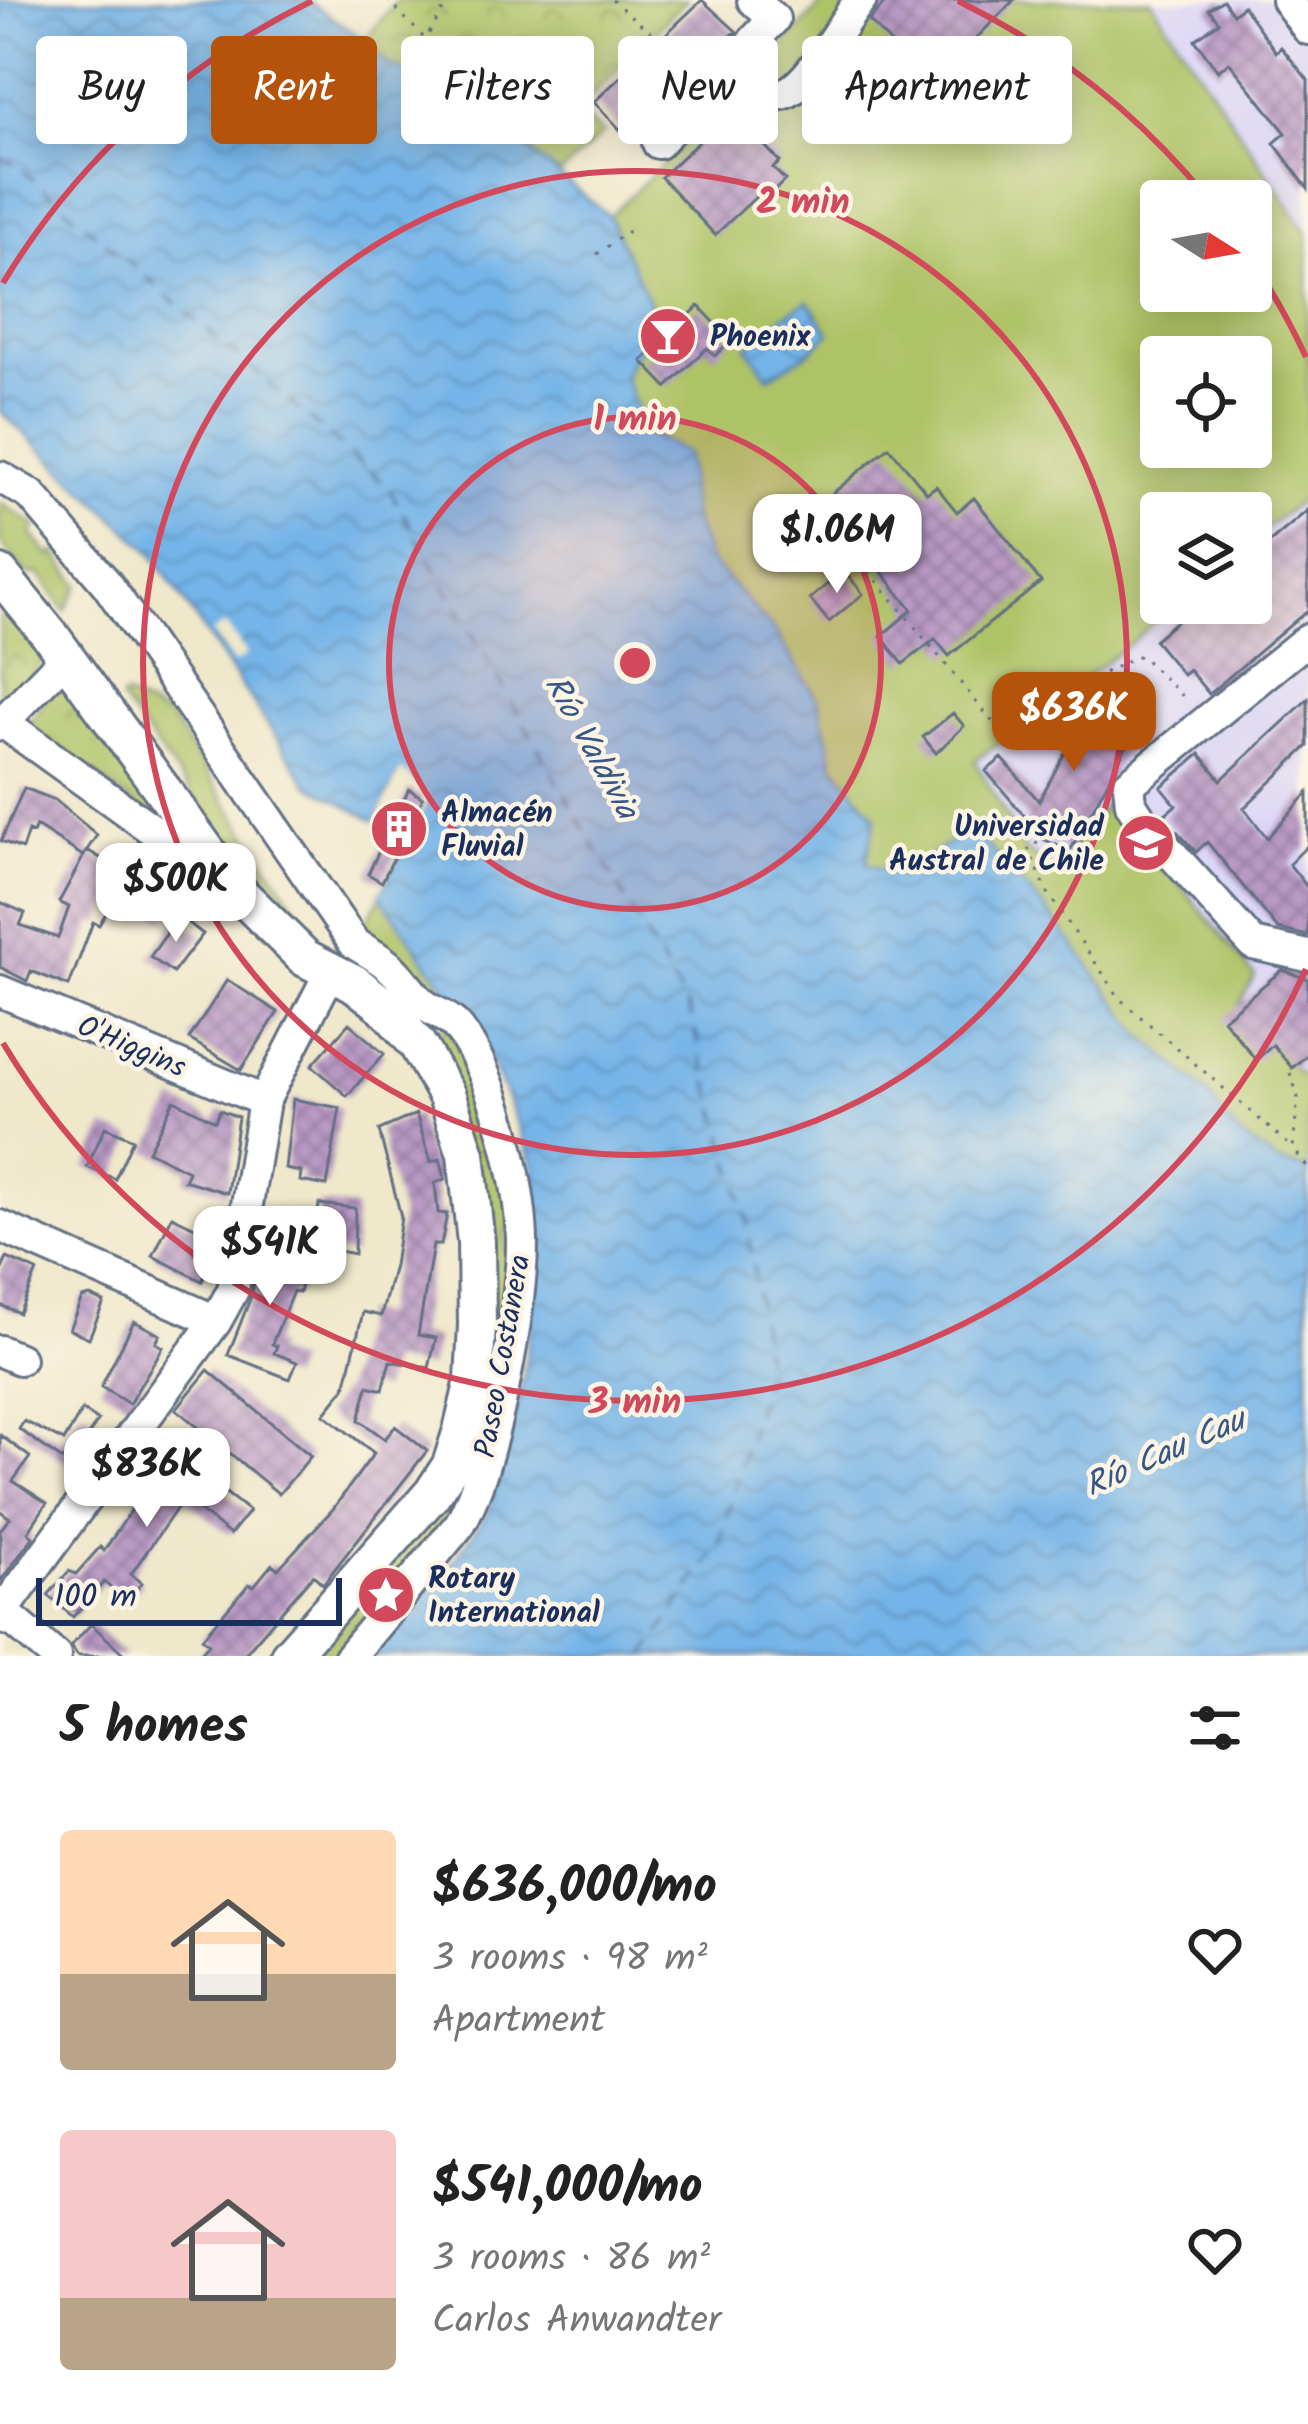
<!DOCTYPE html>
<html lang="en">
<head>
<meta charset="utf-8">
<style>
  :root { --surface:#fff; --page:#f6f6f6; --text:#222; --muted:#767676; --accent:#b45309 }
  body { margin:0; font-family:Kalam,sans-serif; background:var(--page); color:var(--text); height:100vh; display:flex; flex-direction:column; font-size:45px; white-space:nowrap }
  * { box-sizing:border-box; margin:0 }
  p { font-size:39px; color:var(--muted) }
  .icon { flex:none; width:66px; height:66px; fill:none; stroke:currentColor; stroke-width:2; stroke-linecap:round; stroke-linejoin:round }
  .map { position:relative; height:1656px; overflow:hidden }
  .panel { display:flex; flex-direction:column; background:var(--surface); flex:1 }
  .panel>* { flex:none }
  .top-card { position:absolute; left:36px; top:36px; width:1236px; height:108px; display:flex; gap:24px }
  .needle { width:78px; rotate:101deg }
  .tools { position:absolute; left:1140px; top:180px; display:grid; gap:24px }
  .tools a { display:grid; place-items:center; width:132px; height:132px; border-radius:12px; background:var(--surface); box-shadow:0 6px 30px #0003; font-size:60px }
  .scale { position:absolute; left:36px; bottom:30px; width:306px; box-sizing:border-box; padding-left:12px; border:6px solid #1b2f5e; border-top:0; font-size:33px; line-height:42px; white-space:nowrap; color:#1b2f5e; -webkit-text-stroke:9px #fcf5e5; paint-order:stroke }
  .price { position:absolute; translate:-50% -102px; padding:0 27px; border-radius:24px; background:#fff; color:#222; font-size:39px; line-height:78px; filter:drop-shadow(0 3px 6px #0008) }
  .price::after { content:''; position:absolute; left:50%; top:72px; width:36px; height:27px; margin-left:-18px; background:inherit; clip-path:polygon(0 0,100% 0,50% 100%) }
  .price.active { background:var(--accent); color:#fff }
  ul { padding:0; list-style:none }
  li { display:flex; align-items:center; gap:36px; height:300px; padding:0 60px }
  li span { display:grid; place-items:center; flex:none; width:336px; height:240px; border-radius:12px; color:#555 }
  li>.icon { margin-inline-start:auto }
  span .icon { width:144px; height:144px; fill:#fffc; stroke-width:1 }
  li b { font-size:51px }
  h2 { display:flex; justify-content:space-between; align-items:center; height:144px; padding:0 60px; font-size:51px }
  .pill { padding:0 42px; border-radius:12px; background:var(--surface); box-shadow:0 6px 30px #0003; font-size:42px; line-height:108px }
  .pill.active { background:var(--accent); color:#fff }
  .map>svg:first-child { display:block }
</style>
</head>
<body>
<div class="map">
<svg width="1308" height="1656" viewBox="0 0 1308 1656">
  <defs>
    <pattern id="park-crowns" width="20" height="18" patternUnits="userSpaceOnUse" patternTransform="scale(3)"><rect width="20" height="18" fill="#aec266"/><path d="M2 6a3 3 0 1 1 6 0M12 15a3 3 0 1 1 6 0" fill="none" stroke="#8d9e57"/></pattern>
    <pattern id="water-waves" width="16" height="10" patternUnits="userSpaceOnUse" patternTransform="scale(3)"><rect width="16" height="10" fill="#75b4e8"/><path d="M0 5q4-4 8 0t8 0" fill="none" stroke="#5f93bf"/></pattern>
    <pattern id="building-cross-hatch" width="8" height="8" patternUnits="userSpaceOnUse" patternTransform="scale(3)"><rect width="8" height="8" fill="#ba9ac5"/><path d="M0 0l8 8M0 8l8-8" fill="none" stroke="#967ea3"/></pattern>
  </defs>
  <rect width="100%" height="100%" fill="#fcf5e5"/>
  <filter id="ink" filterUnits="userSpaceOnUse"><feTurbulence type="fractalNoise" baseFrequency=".00833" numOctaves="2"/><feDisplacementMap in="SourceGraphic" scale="24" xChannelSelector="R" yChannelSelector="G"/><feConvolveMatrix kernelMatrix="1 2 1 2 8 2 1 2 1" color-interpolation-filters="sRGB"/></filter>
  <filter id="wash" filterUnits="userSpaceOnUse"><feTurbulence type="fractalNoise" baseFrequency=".004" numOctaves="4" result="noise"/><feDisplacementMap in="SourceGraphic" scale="48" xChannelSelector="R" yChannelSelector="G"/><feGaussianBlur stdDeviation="2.7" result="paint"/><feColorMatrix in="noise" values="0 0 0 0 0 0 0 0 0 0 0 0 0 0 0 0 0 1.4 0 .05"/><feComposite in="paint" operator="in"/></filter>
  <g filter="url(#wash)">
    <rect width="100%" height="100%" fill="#efe8cb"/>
    <path fill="#dbd6f7" d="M 1151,0 L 1308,0 L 1308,234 Z
      M 1308,495 L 1308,1170 L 1082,961 L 975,761 L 1011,738 L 1175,603 L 1251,603 L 1251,539 Z"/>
    <path fill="#aec266" stroke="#647862" stroke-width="3" fill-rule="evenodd" d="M 825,0 L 1151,0 L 1308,234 L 1308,495 L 1251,539 L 1251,513 L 1161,513 L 1161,603 L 1175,603 L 1132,642 L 975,761 L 1026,851 L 1056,871 L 1110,798 L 1255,976 L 1239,1005 L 1300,1075 L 1308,1070 L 1308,1170 L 1277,1162 L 1239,1135 L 1206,1092 L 1143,1037 L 1054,919 L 972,829 L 900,876 L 866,864 L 876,817 L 834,765 L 818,699 L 774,631 L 709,560 L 692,515 L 687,455 L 646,432 L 623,377 L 632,358 L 658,323 L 609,216 L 754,78 ZM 1161,201 L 1251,201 L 1251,291 L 1161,291 ZM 1161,357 L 1251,357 L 1251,447 L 1161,447 Z
      M 0,503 L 37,526 L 31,533 L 50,556 L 55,552 L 79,585 L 65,611 L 40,574 L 28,575 L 0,543 Z
      M 126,696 L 170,718 L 303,917 L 250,871 L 121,700 Z
      M 381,896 L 462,1011 L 460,1020 L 357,937 Z
      M 414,1023 L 452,1030 L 490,1122 L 489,1138 L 502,1157 L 513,1218 L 505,1235 L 511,1279 L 468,1493 L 389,1598 L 354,1627 L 351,1641 L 337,1656 L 307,1656 L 449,1494 L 489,1306 Z"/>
    <path fill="url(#park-crowns)" stroke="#647862" stroke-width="3" d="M 397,0 L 687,0 L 576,112 L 604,133 L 559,175 L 517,141 L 443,104 L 431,82 L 389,66 L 364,41 Z
      M 0,594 L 40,648 L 43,662 C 30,677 21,695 0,698 Z
      M 67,690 L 169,821 L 167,829 L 27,724 L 53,691 Z"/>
    <path fill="url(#water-waves)" stroke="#4872a3" stroke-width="3" d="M 0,0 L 307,0 L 364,40 L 389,66 L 431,82 L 443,104 L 517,141 L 609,216 L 659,323 L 632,358 L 624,377 L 646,432 L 687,454 L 692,515 L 709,560 L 774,631 L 818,699 L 834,765 L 876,817 L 866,864 L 900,876 L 972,829 L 1054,919 L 1143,1037 L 1206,1092 L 1239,1135 L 1277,1162 L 1308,1170 L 1308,1656 L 372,1656 L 453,1562 L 489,1511 L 523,1381 L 539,1251 L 534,1167 L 504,1091 L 479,1036 L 379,894 L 430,797 L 401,770 L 375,821 L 308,784 L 150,551 L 0,411 Z
      M 808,301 L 830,333 L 811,351 L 769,377 L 747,347 L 785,315 Z"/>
    <path fill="#efe8cb" d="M 225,624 L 247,655 L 234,664 L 212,633 Z
      M 401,769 L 430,797 L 379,894 L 374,892 L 422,798 L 403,779 L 381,824 L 373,826 Z"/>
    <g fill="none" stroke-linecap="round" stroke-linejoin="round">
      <path stroke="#365787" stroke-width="3" stroke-dasharray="15 12" stroke-linecap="butt" d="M 0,157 L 18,166 L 388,487 L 689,1010 L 747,1219 L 766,1371 L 720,1542 L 645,1656"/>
    </g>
    <g id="blocks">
      <path fill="url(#building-cross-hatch)" d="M 702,0 L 736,31 L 631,141 L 594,102 Z
        M 887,0 L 1014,0 L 931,84 L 869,21 Z
        M 1223,0 L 1233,14 L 1243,6 L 1276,52 L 1281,47 L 1308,80 L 1308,189 L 1274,143 L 1286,133 L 1229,62 L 1218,71 L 1195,40 L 1219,22 L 1209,9 Z
        M 915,100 L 922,116 L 897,128 L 890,111 Z
        M 728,114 L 746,134 L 750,130 L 780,162 L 773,168 L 785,180 L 765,200 L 759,194 L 715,235 L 661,177 Z
        M 699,306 L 731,340 L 715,356 L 707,348 L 667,387 L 642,361 Z
        M 889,447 L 927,493 L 936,486 L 957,512 L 974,498 L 1041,582 L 949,656 L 935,639 L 903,664 L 881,636 L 912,610 L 882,572 L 893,565 L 833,493 Z
        M 1308,510 L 1308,610 L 1209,694 L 1189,670 L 1183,675 L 1154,640 L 1198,603 L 1251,603 L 1251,558 Z
        M 844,570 L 863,594 L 829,622 L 810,599 Z
        M 1098,691 L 1143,716 L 1070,851 L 1023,830 L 1028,820 L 986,771 L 1002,758 L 1039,801 Z
        M 1308,699 L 1308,746 L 1244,808 L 1267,838 L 1308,793 L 1308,845 L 1289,864 L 1308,888 L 1308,936 L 1278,929 L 1207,842 L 1196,852 L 1163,816 L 1176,805 L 1161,787 L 1200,754 L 1221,780 Z
        M 953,713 L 964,726 L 936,753 L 923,737 Z
        M 24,788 L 55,800 L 97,835 L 83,856 L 36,826 L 33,833 L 28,831 L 22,849 L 1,841 Z
        M 409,789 L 423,798 L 382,882 L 368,874 Z
        M 87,850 L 141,882 L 150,868 L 180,895 L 164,921 L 121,888 L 99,925 L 93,922 L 69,986 L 31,971 L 27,981 L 0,967 L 0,902 L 25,913 L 20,925 L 58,938 L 69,907 L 59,902 Z
        M 179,916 L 203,934 L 173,973 L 150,957 Z
        M 1282,970 L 1308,979 L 1308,1054 L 1292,1068 L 1273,1045 L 1256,1060 L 1223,1019 Z
        M 227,980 L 278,1012 L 241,1070 L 189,1039 Z
        M 349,1023 L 384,1054 L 347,1096 L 312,1065 Z
        M 293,1099 L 340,1108 L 327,1186 L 300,1181 L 301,1172 L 285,1169 Z
        M 174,1100 L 215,1121 L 220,1110 L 238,1117 L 227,1193 L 184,1180 L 188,1171 L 148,1151 Z
        M 416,1114 L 431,1162 L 440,1159 L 445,1179 L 435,1183 L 438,1213 L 447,1214 L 441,1245 L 433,1245 L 418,1335 L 436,1338 L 429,1368 L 390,1361 L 383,1390 L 368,1386 L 359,1420 L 385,1439 L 395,1426 L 427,1451 L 323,1584 L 313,1575 L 243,1656 L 198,1656 L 209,1644 L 202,1638 L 249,1584 L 254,1586 L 272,1564 L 278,1569 L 333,1509 L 374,1453 L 324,1414 L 345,1388 L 363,1312 L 381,1316 L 394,1266 L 401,1217 L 379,1130 Z
        M 105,1127 L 133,1139 L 115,1179 L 87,1167 Z
        M 319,1204 L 355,1208 L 354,1254 L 274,1238 L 276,1225 L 316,1231 Z
        M 172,1216 L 205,1232 L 195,1254 L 211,1261 L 202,1281 L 153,1256 Z
        M 281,1241 L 310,1247 L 299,1293 L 293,1291 L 272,1344 L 277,1346 L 274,1353 L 297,1362 L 290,1379 L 228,1355 L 252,1294 L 259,1250 L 278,1254 Z
        M 7,1258 L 37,1271 L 19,1313 L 0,1305 L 0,1273 Z
        M 90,1296 L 104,1302 L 89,1338 L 69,1329 L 82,1298 Z
        M 134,1321 L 160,1335 L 156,1343 L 163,1347 L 129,1404 L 101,1387 Z
        M 208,1370 L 311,1456 L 279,1494 L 176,1409 Z
        M 82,1410 L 98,1421 L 68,1464 L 19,1429 L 24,1421 L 64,1441 Z
        M 0,1435 L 30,1457 L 13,1481 L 47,1503 L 28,1532 L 33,1537 L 0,1582 L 0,1530 L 10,1518 L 0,1511 Z
        M 164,1445 L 249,1511 L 230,1535 L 184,1498 L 131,1574 L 142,1583 L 126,1601 L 104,1582 L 73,1617 L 48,1595 L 69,1571 L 76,1574 L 100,1547 L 104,1551 L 154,1476 L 146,1469 Z
        M 91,1624 L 126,1656 L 78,1656 L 71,1646 Z"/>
    </g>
  </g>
  <g filter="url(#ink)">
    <use href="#blocks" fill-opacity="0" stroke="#657084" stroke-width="3"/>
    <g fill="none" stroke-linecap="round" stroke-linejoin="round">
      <g stroke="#657084" stroke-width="36">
        <path id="minor" d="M 1287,0 L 1308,29
          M 736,62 C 747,72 760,87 773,93 C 801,106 842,19 861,0
          M 658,143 L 774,19 L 753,0
          M 0,477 L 31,495 L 107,584 L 354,943 C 366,951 381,958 392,969 C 403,979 411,993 422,1003 C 434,1013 450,1017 459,1029 C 495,1076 520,1181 522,1239 C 523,1308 493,1465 460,1524 L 350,1656
          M 1308,639 L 1129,784 L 1131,804 L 1142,821 L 1253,944 L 1308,956
          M 0,720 L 218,877
          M 0,725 L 65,658
          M 0,991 L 264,1101
          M 0,1226 L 216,1321
          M 0,1351 L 19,1359
          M 0,1615 L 216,1321 L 233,1290 L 264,1101 L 331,971
          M 0,1618 L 14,1621 L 55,1656"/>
      </g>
      <g stroke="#657084" stroke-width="42">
        <path id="major" d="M 0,574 L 53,639 L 233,887 L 305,958 L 354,983 L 384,1006 L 417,1044 L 447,1096 L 466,1154 L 476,1242 L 477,1325 L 474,1380 L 463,1427 L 451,1465 L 432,1494 L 289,1656"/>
      </g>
      <path stroke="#657084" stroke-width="3" stroke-dasharray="3 9" stroke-linecap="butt" d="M 388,0 L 424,38
        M 449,0 L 425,40 L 449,69 L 538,134
        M 612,0 L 660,40
        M 414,106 L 405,100 L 440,59
        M 597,254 L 630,230
        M 846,543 L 1015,749 L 1097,676 L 1140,655 L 1188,701
        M 1023,837 L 1049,895 L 1121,1000 L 1293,1148
        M 1024,838 L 1072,858 L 1103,802
        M 1290,1073 L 1298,1096 L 1293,1148 L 1308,1168"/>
      <use href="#minor" stroke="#fff" stroke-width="30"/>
      <use href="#major" stroke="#fff" stroke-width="36"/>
    </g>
  </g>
  <circle cx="635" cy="663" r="246" fill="#d1495b" fill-opacity=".12"/>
  <g fill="none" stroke="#d1495b" stroke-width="6">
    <circle cx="635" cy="663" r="246"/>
    <circle cx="635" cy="663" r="492"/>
    <path d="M1306 969A737 737 0 0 1 3 1043M3 283A737 737 0 0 1 312 1M958 1A737 737 0 0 1 1208 199M1253 262A737 737 0 0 1 1306 357"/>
  </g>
  <defs>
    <g id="bar-disc" transform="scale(3)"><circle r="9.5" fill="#d1495b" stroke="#fcf5e5"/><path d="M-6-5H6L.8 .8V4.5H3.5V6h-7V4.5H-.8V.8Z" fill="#fff"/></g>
    <g id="building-disc" transform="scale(3)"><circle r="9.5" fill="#d1495b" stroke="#fcf5e5"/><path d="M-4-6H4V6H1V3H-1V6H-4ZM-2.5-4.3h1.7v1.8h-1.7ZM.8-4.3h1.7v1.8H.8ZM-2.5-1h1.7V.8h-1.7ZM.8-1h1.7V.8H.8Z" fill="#fff"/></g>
    <g id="university-disc" transform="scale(3)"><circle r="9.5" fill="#d1495b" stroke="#fcf5e5"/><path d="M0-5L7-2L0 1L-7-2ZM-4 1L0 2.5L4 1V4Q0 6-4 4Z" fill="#fff"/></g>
    <g id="sight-disc" transform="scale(3)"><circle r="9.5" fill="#d1495b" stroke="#fcf5e5"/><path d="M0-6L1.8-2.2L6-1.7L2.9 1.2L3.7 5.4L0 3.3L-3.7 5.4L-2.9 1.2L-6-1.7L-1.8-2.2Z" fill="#fff"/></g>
  </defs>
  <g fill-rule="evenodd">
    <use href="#bar-disc" x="668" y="336"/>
    <use href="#building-disc" x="399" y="829"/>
    <use href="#university-disc" x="1146" y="843"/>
    <use href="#sight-disc" x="386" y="1595"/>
  </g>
  <g text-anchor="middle" stroke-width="9" stroke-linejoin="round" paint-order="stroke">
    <g font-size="30" font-weight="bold" fill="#1b2f5e" stroke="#fcf5e5" text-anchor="start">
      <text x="710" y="346">Phoenix</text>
      <text x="441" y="822">Almacén<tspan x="441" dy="34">Fluvial</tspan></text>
      <text x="1104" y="836" text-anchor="end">Universidad<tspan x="1104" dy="34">Austral de Chile</tspan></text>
      <text x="428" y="1588">Rotary<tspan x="428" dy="34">International</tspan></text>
    </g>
    <g font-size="30" fill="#1b2f5e" stroke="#fcf5e5">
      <text transform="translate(132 1046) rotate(23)" y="10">O'Higgins</text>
      <text transform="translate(502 1356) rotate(-80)" y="10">Paseo Costanera</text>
    </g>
    <g font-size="33" font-style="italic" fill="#365787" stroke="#fcf5e5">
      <text transform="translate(593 746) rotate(61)" y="12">Río Valdivia</text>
      <text transform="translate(1164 1451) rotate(-24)" y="12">Río Cau Cau</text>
    </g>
  </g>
  <circle cx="635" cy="663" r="18" fill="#d1495b" stroke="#fcf5e5" stroke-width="6"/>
  <g font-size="36" text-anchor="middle" font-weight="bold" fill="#d1495b" stroke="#fcf5e5" stroke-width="9" stroke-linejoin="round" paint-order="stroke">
    <text x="803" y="213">2 min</text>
    <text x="635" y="430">1 min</text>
    <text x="635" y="1413">3 min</text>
  </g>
</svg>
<div class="tools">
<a><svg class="needle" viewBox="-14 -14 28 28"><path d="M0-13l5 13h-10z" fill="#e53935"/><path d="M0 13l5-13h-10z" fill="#767676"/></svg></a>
<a><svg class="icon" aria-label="locate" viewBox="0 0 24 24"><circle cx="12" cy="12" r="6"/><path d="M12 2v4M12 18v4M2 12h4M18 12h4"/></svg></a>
<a><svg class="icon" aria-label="layers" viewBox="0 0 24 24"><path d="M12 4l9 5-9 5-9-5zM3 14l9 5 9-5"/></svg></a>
</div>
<div class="scale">100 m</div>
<b class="price" style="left:837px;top:596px">$1.06M</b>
<b class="price active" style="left:1074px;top:774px">$636K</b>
<b class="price" style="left:176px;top:945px">$500K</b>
<b class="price" style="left:270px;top:1308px">$541K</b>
<b class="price" style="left:147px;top:1530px">$836K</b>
<div class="top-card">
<a class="pill">Buy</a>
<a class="pill active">Rent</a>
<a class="pill">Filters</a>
<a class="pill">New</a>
<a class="pill">Apartment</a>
</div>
</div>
<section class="panel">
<h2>5 homes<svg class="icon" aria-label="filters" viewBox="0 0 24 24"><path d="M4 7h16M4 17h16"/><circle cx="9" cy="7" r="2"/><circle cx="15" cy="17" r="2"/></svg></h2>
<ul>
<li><span style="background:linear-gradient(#ffd9b3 60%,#b9a48a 0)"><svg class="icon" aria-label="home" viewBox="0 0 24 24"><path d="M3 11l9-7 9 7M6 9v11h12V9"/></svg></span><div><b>$636,000/mo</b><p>3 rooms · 98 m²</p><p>Apartment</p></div><svg class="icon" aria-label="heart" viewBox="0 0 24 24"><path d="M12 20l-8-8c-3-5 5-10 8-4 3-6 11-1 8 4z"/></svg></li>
<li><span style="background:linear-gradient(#f6c9c9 70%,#b9a48a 0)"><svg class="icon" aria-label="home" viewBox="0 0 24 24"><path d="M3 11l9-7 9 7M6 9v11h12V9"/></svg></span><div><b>$541,000/mo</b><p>3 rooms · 86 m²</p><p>Carlos Anwandter</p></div><svg class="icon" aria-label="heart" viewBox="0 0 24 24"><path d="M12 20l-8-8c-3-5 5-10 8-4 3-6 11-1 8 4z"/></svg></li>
</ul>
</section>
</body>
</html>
